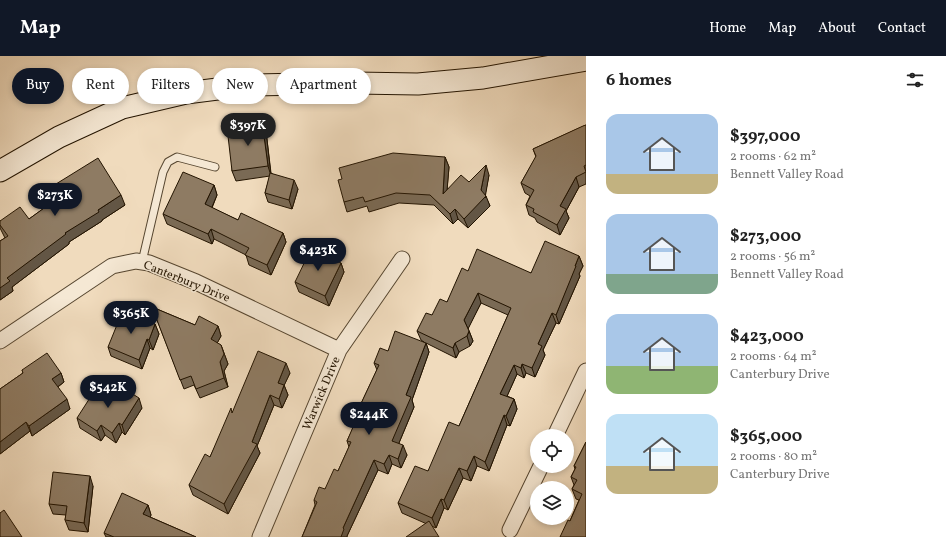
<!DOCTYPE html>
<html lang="en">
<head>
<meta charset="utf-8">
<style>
  :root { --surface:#fff; --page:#f2f2f2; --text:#222; --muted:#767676; --accent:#111827 }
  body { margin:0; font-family:Vollkorn,serif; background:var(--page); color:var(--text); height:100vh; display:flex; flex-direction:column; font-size:15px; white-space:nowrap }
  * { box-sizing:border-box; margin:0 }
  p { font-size:13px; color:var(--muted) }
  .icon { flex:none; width:22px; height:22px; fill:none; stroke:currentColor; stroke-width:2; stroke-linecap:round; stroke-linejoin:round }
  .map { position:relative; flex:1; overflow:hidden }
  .side { display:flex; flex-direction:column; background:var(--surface); width:360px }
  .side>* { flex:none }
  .guide { position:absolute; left:12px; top:12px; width:380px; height:36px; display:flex; gap:8px }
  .controls { position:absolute; left:530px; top:373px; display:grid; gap:8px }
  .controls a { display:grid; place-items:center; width:44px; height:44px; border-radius:50%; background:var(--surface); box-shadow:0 2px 6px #0003; font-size:20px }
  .price { position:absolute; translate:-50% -34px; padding:0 9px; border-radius:14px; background:var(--accent); color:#fff; font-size:13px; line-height:26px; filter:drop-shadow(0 1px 2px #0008) }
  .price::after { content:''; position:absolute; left:50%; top:24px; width:12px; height:9px; margin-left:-6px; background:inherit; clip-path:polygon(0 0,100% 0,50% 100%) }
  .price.selected { background:#222; color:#fff }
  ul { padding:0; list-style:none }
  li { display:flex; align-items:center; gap:12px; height:100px; padding:0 20px }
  li span { display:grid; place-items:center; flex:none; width:112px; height:80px; border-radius:12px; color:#555 }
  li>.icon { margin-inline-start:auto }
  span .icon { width:48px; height:48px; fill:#fffc; stroke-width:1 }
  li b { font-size:17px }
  h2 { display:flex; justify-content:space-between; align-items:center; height:48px; padding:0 20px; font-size:17px }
  .tag { padding:0 14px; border-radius:18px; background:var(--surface); box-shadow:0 2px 6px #0003; font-size:14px; line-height:36px }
  .tag.selected { background:var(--accent); color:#fff }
  header { display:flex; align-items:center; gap:24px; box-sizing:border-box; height:56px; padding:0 20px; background:var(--accent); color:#fff }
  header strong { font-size:19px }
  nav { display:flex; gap:22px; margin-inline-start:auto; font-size:14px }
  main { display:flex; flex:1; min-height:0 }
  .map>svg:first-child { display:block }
</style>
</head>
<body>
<header>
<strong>Map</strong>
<nav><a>Home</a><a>Map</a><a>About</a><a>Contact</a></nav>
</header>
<main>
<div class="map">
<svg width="586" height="481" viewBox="0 0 586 481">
  <rect width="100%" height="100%" fill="#f0dbbd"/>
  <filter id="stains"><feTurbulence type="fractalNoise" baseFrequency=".005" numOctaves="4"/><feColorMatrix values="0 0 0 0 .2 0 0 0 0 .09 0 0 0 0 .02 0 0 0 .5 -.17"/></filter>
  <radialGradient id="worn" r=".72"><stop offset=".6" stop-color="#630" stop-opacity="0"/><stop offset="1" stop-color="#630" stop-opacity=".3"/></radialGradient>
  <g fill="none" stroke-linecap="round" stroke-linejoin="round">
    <g stroke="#564630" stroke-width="9">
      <path id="lane" d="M 142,206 L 163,116 L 168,106 L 177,101 L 215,111"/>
    </g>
    <g stroke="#564630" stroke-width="17">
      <path id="street" d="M 0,285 L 112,210 L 136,205 L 149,207 L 196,226 L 339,294
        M 555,380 L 586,315
        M 510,474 L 541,410
        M 260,481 L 339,294 L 402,203"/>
    </g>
    <g stroke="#231401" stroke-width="23">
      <path id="secondary" d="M 0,115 L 59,81 L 122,52 L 186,37 L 249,29 L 355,27 L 418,28 L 483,22 L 586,4"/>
    </g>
    <use href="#lane" stroke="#f5e8d4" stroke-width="7"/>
    <use href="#street" stroke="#f5e8d4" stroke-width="15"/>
    <use href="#secondary" stroke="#f5e8d4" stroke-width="21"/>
  </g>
  <path fill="#7a6a55" stroke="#231401" d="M 262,65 L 266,75 L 271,117 L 298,133 L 292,153 L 268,146 L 265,137 L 270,120 L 236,125 L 232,115 L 236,80 Z
    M 586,69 L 586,128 L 579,131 L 566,155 L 569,162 L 560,179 L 537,166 L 535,162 L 529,159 L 526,149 L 530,140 L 525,137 L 521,127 L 536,101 L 533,93 Z
    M 445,101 L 449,111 L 447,133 L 489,119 L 485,139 L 490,150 L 468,172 L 458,163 L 453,168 L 434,149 L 399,147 L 369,156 L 367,150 L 347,156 L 344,146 Z
    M 56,128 L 125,149 L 102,164 L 102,165 L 69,186 L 69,188 L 12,231 L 13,235 L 0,244 L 0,185 L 5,182 L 0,172 L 0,165 L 29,163 L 61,140 Z
    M 214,129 L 217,139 L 212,152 L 238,164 L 283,177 L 286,186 L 271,219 L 249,209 L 246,199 L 214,183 L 212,188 L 167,168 L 163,158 Z
    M 579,200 L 583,210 L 579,218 L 580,220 L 559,268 L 556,267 L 543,294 L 545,299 L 535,321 L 526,317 L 524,322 L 517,318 L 507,340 L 514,343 L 517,353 L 510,370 L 507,369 L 489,415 L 477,410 L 471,425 L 463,422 L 448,454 L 444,452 L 436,472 L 402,457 L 398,447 L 428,415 L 459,370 L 508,259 L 481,247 L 468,272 L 473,285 L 470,290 L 459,296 L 456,302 L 426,287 L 429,296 L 412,344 L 414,351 L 399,387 L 407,399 L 401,412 L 392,408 L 388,418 L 378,414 L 347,480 L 347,481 L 302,481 L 315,449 L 314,444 L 325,433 L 338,415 L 349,391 L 347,385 L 360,357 L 358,354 L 377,314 L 374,307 L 388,295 L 424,286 L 421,284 L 417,275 L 432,259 L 447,246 L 468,215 L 531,217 Z
    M 341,207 L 344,216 L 329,250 L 299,236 L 295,226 Z
    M 152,251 L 195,269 L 218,270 L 221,280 L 217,287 L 221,289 L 228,308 L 224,315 L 228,331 L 200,342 L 194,329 L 184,333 Z
    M 155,268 L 159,278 L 153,294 L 150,292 L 142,313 L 111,300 L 108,291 Z
    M 22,314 L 61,317 L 64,326 L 58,331 L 70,353 L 32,380 L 30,375 L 0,398 L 0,333 L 23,317 Z
    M 290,317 L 284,329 L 288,339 L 282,352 L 274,349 L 257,390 L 260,397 L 228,458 L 193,439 L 189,429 L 210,401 L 232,356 Z
    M 105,341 L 142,352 L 125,379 L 122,376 L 116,387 L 105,379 L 101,385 L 80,372 L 77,362 Z
    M 586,386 L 586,481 L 570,465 L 579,444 L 576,443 L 572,433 L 574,429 L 571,421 L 575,413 L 574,410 Z
    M 93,430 L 88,476 L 69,474 L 65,464 L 66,459 L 53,458 L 49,448 Z
    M 148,449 L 151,459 L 150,461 L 196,481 L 106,481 L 104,477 Z"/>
  <path fill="#635645" stroke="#231401" d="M 262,65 L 266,75 L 271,120 L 268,110 Z
    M 445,101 L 449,111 L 446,147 L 443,138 Z
    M 486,109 L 489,119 L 485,142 L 486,140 L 490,150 L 468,172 L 464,163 L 481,134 Z
    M 576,121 L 579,131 L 566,155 L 569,162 L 560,179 L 557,169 L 560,150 Z
    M 294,124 L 298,133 L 292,153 L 289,144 Z
    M 214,129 L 217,139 L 209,158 L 205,148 Z
    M 121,139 L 125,149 L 102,164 L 102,165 L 69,186 L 69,188 L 12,231 L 13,235 L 0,244 L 0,232 L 7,222 L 65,177 L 98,154 Z
    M 455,153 L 458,163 L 453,168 L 450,158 Z
    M 211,173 L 214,183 L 212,188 L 208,178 Z
    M 283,177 L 286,186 L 271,219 L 267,209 Z
    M 579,200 L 583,210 L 579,218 L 580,220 L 559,268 L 556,259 Z
    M 341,207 L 344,216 L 329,250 L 325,240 Z
    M 478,237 L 481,247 L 468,273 L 464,264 Z
    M 552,257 L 556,267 L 543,294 L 545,299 L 535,321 L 532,312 L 538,288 Z
    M 155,268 L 159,278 L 153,294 L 149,284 Z
    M 218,270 L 221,280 L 214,293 L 211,283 Z
    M 469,275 L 473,285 L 470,290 L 467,280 Z
    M 147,283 L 150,292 L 142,313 L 139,304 Z
    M 426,287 L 429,296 L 412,344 L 414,351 L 396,394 L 392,385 L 406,339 Z
    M 455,287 L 459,296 L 456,302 L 453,292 Z
    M 221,289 L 228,308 L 224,315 L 228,331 L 224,322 L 220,306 Z
    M 286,307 L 290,317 L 281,336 L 278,327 Z
    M 522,308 L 526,317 L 524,322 L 521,312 Z
    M 514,309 L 517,318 L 504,347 L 500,338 Z
    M 61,317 L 64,326 L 56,332 L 52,323 Z
    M 284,329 L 288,339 L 282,352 L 279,343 Z
    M 270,339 L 274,349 L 257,390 L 260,397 L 228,458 L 224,448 L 252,386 Z
    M 139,342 L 142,352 L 125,379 L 122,369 Z
    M 67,343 L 70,353 L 32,380 L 29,370 Z
    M 514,343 L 517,353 L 510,370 L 506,360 Z
    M 504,359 L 507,369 L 489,415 L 485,406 Z
    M 26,366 L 30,375 L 0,398 L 0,386 Z
    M 119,367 L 122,376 L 116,387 L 112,377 Z
    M 101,369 L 105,379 L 101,385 L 97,375 Z
    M 403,389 L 407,399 L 401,412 L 398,403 Z
    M 389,399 L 392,408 L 388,418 L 384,408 Z
    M 474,400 L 477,410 L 471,425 L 467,415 Z
    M 374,404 L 378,414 L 347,480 L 347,481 L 341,481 L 343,472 Z
    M 459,412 L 463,422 L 448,454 L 444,444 Z
    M 90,420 L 93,430 L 88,476 L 84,467 Z
    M 441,443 L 444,452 L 436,472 L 432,462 Z
    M 148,449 L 151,459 L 147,468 L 143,458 Z"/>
  <path fill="#8e7b63" stroke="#231401" d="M 262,65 L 268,110 L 232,115 L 228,80 L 236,80 L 234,68 Z
    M 586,69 L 586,109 L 584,110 L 586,116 L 576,121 L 560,150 L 566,153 L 557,169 L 533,156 L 534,153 L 526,149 L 534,134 L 521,127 L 536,100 L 533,93 L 583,70 Z
    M 393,97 L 445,101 L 443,138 L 461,119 L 469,126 L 486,109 L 481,134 L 486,140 L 464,163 L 455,153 L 450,158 L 430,139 L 396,137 L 365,146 L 363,141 L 344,146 L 338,124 L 342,123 L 339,112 Z
    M 98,102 L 121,139 L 98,154 L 99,156 L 65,177 L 66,178 L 7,222 L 10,225 L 0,232 L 0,185 L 8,180 L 0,169 L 0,165 L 20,151 L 29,163 L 62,139 L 56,128 Z
    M 183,116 L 214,129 L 205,148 L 238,164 L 241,157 L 283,177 L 267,209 L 245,199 L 249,192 L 211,173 L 208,178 L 163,158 Z
    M 270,117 L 294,124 L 289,144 L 265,137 Z
    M 545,185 L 579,200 L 575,210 L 576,210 L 556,259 L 552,257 L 538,288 L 542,290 L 532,312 L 522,308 L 521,312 L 514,309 L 500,338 L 514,343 L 506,360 L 504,359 L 485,406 L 474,400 L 467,415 L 459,412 L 444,444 L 441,443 L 432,462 L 398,447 L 415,410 L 428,415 L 449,366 L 459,370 L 511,252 L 478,237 L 464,264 L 469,275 L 467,280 L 455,287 L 453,292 L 417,275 L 426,257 L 432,259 L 440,243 L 447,246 L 462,212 L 468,215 L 477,193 L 531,217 Z
    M 311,193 L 341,207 L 325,240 L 295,226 Z
    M 152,251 L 195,269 L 199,260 L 218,270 L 211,283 L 221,289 L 224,298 L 220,306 L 224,322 L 196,333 L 191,320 L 180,324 Z
    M 123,254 L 155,268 L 149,284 L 147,283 L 139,304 L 108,291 Z
    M 395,275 L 426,287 L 406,339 L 411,341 L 392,385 L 403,389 L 398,403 L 389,399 L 384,408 L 374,404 L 343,472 L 344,473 L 341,481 L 302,481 L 317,446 L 314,444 L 319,431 L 325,433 L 334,413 L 338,415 L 351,386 L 347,385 L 360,355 L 358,354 L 379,309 L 374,307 L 380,292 L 388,295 Z
    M 258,295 L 286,307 L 278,327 L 284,329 L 279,343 L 270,339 L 252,386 L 257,388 L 224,448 L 189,429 L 205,398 L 210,401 L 231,352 L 232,357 Z
    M 47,297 L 61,317 L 52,323 L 67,343 L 29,370 L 26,366 L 0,386 L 0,333 L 23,317 L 22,314 Z
    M 115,327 L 139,342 L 122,369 L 119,367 L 112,377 L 101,369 L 97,375 L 77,362 L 95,334 L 105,341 Z
    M 586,386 L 586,481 L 560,481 L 568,464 L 570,465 L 582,438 L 572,433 L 577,424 L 571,421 L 576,411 L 574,410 Z
    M 53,416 L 90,420 L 84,467 L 65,464 L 67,450 L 49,448 Z
    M 122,437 L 148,449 L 143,458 L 196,481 L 114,481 L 104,477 Z
    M 4,454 L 22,481 L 0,481 L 0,457 Z
    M 429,465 L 439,481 L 406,481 Z"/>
  <g text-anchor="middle" stroke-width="3" stroke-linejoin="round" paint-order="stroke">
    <g font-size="12" fill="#231401" stroke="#f5e8d4">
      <text transform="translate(187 225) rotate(22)" y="4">Canterbury Drive</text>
      <text transform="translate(321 337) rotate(-67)" y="4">Warwick Drive</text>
    </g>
  </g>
  <rect width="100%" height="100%" filter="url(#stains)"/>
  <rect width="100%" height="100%" fill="url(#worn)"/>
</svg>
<div class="controls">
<a><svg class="icon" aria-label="locate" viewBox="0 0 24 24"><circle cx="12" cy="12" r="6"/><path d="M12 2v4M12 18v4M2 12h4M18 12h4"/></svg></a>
<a><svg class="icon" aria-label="layers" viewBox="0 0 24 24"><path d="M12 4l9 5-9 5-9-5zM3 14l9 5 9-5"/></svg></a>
</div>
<b class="price selected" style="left:248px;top:91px">$397K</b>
<b class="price" style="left:55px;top:161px">$273K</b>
<b class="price" style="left:318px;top:216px">$423K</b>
<b class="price" style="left:131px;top:279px">$365K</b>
<b class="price" style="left:108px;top:353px">$542K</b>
<b class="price" style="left:369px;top:380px">$244K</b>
<div class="guide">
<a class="tag selected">Buy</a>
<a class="tag">Rent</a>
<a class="tag">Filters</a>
<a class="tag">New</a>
<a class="tag">Apartment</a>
</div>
</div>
<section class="side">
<h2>6 homes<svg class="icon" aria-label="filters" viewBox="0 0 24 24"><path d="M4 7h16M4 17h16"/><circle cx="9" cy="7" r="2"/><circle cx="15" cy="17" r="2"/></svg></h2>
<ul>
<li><span style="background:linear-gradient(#a9c7e8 75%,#c2b280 0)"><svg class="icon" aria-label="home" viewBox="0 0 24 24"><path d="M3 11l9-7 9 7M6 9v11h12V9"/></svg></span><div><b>$397,000</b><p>2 rooms · 62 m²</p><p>Bennett Valley Road</p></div></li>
<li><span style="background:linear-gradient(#a9c7e8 75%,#7fa58c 0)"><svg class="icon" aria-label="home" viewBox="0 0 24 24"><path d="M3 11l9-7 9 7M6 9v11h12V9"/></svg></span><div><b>$273,000</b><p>2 rooms · 56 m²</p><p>Bennett Valley Road</p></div></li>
<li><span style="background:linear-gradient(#a9c7e8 65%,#8fb573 0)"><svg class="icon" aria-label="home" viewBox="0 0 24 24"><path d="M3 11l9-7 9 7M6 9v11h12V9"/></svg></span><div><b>$423,000</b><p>2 rooms · 64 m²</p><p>Canterbury Drive</p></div></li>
<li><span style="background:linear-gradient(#bfe0f5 65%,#c2b280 0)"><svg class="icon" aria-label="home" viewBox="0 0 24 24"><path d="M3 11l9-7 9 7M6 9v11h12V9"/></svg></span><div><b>$365,000</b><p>2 rooms · 80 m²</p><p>Canterbury Drive</p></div></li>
</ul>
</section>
</main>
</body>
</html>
